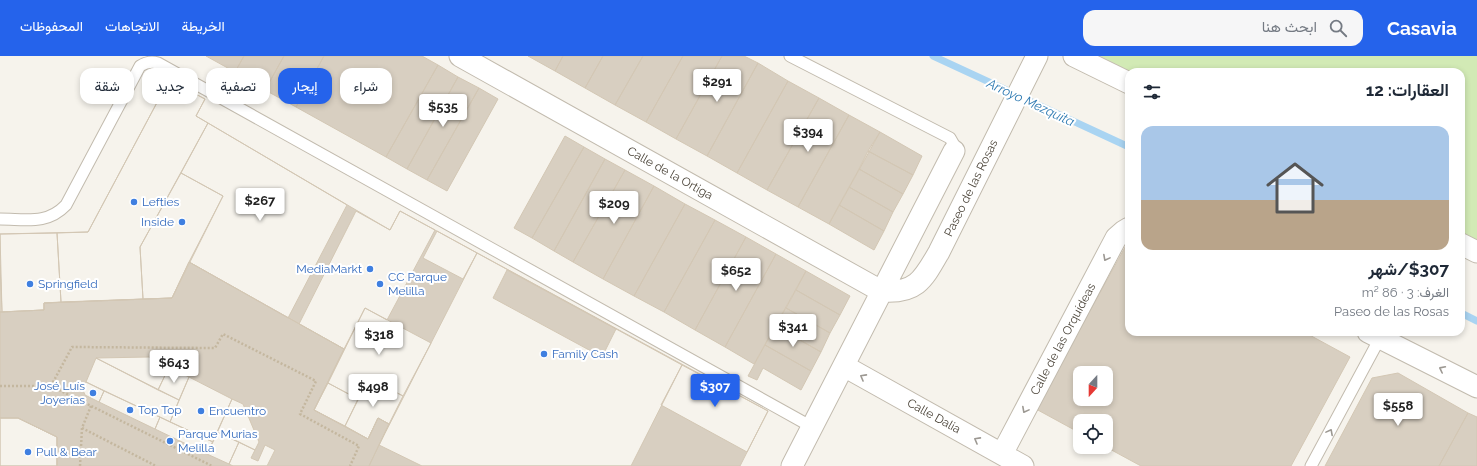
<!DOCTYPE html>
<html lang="ar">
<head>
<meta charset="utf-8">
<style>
  :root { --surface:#fff; --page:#f6f6f7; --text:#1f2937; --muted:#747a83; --line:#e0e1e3; --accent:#2563eb }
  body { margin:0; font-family:Raleway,Vazirmatn,sans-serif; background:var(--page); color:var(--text); direction:rtl; height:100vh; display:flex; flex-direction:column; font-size:15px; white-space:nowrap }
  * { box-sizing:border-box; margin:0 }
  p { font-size:13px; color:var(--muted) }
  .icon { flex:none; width:22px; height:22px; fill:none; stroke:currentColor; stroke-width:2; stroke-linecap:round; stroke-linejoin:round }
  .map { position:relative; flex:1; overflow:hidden; direction:ltr }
  .panel { position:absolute; left:1125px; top:12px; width:340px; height:268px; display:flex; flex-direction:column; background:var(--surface); border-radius:12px; box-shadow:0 2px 6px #0003; direction:rtl }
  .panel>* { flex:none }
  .banner { position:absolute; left:12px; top:12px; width:380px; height:36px; direction:rtl; display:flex; gap:8px }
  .needle { width:26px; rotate:201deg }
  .buttons { position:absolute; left:1073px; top:310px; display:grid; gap:8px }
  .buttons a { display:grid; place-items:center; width:40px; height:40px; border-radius:8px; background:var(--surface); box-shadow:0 2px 6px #0003; font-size:20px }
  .price { position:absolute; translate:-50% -34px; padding:0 9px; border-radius:4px; background:#fff; color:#222; font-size:13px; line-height:26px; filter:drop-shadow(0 1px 2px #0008) }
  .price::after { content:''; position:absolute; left:50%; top:24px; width:12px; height:9px; margin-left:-6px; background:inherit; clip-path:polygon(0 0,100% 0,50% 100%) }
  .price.active { background:var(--accent); color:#fff }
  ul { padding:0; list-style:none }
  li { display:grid; align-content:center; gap:8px; height:212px; padding:0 16px }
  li+li { border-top:1px solid var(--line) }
  li span { display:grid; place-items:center; height:124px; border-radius:12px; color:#555 }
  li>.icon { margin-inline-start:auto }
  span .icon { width:72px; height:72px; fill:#fffc; stroke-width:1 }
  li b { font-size:17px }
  h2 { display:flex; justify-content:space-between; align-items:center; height:48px; padding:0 16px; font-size:17px }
  .tag { padding:0 14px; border-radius:12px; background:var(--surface); box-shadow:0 2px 6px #0003; font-size:14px; line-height:36px }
  .tag.active { background:var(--accent); color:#fff }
  header { display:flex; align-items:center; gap:24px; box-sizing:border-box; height:56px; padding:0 20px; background:var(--accent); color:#fff }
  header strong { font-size:19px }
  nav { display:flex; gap:22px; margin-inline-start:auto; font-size:14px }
  .search { width:280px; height:36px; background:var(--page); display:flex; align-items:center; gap:10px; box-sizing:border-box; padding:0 14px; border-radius:12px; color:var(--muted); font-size:15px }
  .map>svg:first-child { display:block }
</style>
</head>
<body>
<header>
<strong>Casavia</strong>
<div class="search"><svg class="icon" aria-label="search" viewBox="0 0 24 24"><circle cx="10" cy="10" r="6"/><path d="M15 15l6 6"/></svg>ابحث هنا</div>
<nav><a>الخريطة</a><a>الاتجاهات</a><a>المحفوظات</a></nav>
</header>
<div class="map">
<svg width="1477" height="410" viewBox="0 0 1477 410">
  <rect width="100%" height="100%" fill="#f6f3ec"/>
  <path fill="#d2eab5" d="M 1100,0 L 1477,0 L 1477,186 L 1461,179 L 1461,16 L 1131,16 Z"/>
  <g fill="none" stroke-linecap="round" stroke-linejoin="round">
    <path stroke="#a9d4f2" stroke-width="7" d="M 933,0 L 1129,91
      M 1461,257 L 1477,265"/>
  </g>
  <path fill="#d8cfc1" stroke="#d3c7b4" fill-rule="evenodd" d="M 206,0 L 244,0 L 235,16 Z
    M 244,0 L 284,0 L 265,34 L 235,16 Z
    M 284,0 L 324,0 L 296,51 L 265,34 Z
    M 324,0 L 422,0 L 438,9 L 386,101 L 296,51 Z
    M 528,0 L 563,0 L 555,15 Z
    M 563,0 L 603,0 L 585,32 L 555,15 Z
    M 603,0 L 643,0 L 615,49 L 585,32 Z
    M 643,0 L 683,0 L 646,66 L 615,49 Z
    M 683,0 L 722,0 L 676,83 L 646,66 Z
    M 722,0 L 744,0 L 758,7 L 707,100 L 676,83 Z
    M 758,7 L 788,25 L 737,117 L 707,100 Z
    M 438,9 L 458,21 L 407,113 L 386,101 Z
    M 458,21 L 479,32 L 427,124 L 407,113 Z
    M 169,24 L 205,43 L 196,60 L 390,174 L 400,155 L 768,355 L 740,410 L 369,410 L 389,368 L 378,362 L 368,383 L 314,354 L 344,293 L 189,206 L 172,242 L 44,247 L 44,254 L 0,256 L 0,178 L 88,176 Z
    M 169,24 L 205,43 L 196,60 L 208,67 L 140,191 L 143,243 L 61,246 L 57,177 L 88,176 Z
    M 788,25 L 819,42 L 767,134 L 737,117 Z
    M 479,32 L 498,43 L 447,135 L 427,124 Z
    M 819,42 L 849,59 L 798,151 L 767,134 Z
    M 849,59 L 880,76 L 829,168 L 798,151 Z
    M 208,67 L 347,149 L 288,262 L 189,206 L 223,140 L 181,117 Z
    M 880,76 L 922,100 L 913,119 L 868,95 Z
    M 565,80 L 584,91 L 532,182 L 514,172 Z
    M 584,91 L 605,103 L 554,195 L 532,182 Z
    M 868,95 L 913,119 L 903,138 L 859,113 Z
    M 605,103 L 625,114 L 573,206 L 554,195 Z
    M 859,113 L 903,138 L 893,156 L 849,131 Z
    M 625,114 L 654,130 L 603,223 L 573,206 Z
    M 181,117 L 223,140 L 172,242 L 143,243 L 140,191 Z
    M 654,130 L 685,148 L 634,240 L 603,223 Z
    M 849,131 L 893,156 L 884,175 L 839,149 Z
    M 685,148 L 715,164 L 664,256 L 634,240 Z
    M 839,149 L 884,175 L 874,194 L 829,168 Z
    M 356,155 L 390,174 L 400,155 L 435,174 L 387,264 L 365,252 L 344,293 L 299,268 Z
    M 715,164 L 746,181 L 695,274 L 664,256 Z
    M 437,175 L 477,197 L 463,223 L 423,202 Z
    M 57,177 L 61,246 L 44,247 L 44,254 L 2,256 L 0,178 Z
    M 746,181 L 776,198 L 725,291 L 695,274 Z
    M 1129,184 L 1129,276 L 1304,276 L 1350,301 L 1291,410 L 1141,410 L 1106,391 L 1106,365 L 1080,365 L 1080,377 L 1036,353 ZM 1080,317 L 1106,317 L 1106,343 L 1080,343 Z
    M 477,197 L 682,309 L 631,410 L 422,410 L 379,389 Z
    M 776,198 L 806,215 L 754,308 L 725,291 Z
    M 189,206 L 344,293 L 314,354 L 368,383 L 378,362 L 389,368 L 369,410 L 57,410 L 57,381 L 18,362 L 0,362 L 0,256 L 44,254 L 44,247 L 172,242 Z
    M 0,209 L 2,256 L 0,256 Z
    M 507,214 L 616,273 L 602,301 L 493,242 Z
    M 806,215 L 850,240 L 840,259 L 796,234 Z
    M 796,234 L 840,259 L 830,277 L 786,252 Z
    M 365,252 L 431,287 L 403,340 L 369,322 L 358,343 L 328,327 Z
    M 786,252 L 830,277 L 821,296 L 775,270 Z
    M 775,270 L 821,296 L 811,315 L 765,289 Z
    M 765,289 L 811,315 L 801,334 L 763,312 L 757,324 L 748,320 Z
    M 149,301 L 169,311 L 158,334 L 96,302 Z
    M 96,302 L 179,344 L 170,366 L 86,326 Z
    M 682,309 L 768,355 L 747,396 L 661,349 Z
    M 169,311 L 189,321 L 179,344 L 158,334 Z
    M 1398,317 L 1468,357 L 1439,410 L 1325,410 L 1372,322 Z
    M 189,321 L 232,343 L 213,386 L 170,366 Z
    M 369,322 L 403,340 L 389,368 L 378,362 L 368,383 L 345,370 Z
    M 86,326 L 104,335 L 99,346 L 85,339 L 83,334 Z
    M 328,327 L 358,343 L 345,370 L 314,354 Z
    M 104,335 L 160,361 L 155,373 L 99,346 Z
    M 232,343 L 243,348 L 259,386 L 255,394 L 217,376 Z
    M 1468,357 L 1477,361 L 1477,410 L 1439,410 Z
    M 160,361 L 213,386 L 207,398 L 155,373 Z
    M 0,362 L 18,362 L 57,381 L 57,410 L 0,410 Z
    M 0,362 L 18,362 L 57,381 L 57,410 L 0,410 Z
    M 217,376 L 239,386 L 229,408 L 207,398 Z
    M 239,386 L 255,394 L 251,402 L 258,405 L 265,389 L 275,394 L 267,410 L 233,410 L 229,408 Z"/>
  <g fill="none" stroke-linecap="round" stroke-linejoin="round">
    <g stroke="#c2bbae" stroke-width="13">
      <path id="lane" d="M 790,0 L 950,82 L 954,89 L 954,95
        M 0,163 C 26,163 47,169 66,149 L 140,10 C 146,6 151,5 158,7 L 812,371
        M 1311,410 L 1380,282"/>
    </g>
    <g stroke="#c2bbae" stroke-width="23">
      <path id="street" d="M 460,0 L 881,235 C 916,238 923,224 939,196 L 1037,0
        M 1074,0 L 1129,27
        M 1461,188 L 1477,196
        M 1368,276 L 1477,331
        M 844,310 L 1023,410
        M 1002,398 L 1116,182 L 1124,175 L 1129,172
        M 792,410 L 954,95"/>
    </g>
    <path stroke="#c4b79f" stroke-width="2.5" stroke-dasharray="2 2" stroke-linecap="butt" d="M 0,330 L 51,330 L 212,410
      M 51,330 L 72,291 L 215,292 L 223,278 L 316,325 L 300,358 L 359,390 L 350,410
      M 82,372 L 156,410
      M 80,410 L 82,372 L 91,350"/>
    <use href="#lane" stroke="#fff" stroke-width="11"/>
    <use href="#street" stroke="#fff" stroke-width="21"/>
  </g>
  <defs><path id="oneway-chevron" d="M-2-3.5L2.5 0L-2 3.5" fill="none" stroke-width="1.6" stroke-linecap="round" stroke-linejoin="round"/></defs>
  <g stroke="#9c9892">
    <use href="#oneway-chevron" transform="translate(1106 202) rotate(118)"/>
    <use href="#oneway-chevron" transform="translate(1442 313) rotate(-153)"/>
    <use href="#oneway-chevron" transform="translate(863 321) rotate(-151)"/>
    <use href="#oneway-chevron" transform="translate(1025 354) rotate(118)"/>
    <use href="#oneway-chevron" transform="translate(1330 376) rotate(-62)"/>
    <use href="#oneway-chevron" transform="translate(977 384) rotate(-151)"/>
  </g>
  <g fill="#3f7fe0" stroke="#fff" stroke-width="1.5">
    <circle cx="134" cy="146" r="4"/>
    <circle cx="182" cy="166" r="4"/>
    <circle cx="370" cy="213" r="4"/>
    <circle cx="30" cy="228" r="4"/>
    <circle cx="380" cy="228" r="4"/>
    <circle cx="544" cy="298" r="4"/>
    <circle cx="93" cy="337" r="4"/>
    <circle cx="130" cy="354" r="4"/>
    <circle cx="201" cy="355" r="4"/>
    <circle cx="170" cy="385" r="4"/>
    <circle cx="28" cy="396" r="4"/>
  </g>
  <g text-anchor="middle" stroke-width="4" stroke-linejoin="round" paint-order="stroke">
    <g font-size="12" fill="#4b4439" stroke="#fff">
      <text transform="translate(670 117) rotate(29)" y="4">Calle de la Ortiga</text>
      <text transform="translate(971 132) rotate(-64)" y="4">Paseo de las Rosas</text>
      <text transform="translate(1063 283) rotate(-62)" y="4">Calle de las Orquídeas</text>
      <text transform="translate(934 360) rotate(29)" y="4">Calle Dalia</text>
    </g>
    <g font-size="12" fill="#366cbe" stroke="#fff" text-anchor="start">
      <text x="142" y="150">Lefties</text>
      <text x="174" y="170" text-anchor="end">Inside</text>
      <text x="362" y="217" text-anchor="end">MediaMarkt</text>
      <text x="388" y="225">CC Parque<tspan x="388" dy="14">Melilla</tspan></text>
      <text x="38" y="232">Springfield</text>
      <text x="552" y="302">Family Cash</text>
      <text x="85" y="334" text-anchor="end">José Luís<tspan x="85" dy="14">Joyerías</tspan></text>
      <text x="138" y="358">Top Top</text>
      <text x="209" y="359">Encuentro</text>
      <text x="178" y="382">Parque Murias<tspan x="178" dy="14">Melilla</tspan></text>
      <text x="36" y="400">Pull &amp; Bear</text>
    </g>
    <g font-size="13" font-style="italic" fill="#2e7ab2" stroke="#fff">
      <text transform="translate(1031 46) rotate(25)" y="5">Arroyo Mezquita</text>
    </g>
  </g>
</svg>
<div class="buttons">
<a><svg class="needle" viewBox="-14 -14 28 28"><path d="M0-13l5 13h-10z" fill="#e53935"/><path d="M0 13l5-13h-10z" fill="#747a83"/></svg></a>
<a><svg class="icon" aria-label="locate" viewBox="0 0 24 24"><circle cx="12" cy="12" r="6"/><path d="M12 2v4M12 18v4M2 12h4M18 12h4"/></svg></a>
</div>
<b class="price" style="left:717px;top:47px">$291</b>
<b class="price" style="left:443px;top:72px">$535</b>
<b class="price" style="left:808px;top:97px">$394</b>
<b class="price" style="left:260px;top:166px">$267</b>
<b class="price" style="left:614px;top:169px">$209</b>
<b class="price" style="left:736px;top:236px">$652</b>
<b class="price" style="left:793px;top:292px">$341</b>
<b class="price" style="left:379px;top:300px">$318</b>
<b class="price" style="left:174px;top:328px">$643</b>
<b class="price" style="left:373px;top:352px">$498</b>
<b class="price active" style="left:715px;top:352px">$307</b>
<b class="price" style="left:1398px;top:371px">$558</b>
<div class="banner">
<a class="tag">شراء</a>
<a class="tag active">إيجار</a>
<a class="tag">تصفية</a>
<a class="tag">جديد</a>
<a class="tag">شقة</a>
</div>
<section class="panel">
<h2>العقارات: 12<svg class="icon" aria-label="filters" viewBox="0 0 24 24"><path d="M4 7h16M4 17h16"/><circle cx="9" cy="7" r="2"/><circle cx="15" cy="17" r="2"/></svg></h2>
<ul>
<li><span style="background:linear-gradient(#a9c7e8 60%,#b9a48a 0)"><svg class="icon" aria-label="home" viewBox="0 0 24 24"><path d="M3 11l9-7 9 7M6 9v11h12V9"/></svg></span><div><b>$307/شهر</b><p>الغرف: 3 · 86 m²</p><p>Paseo de las Rosas</p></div></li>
</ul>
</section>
</div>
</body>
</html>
